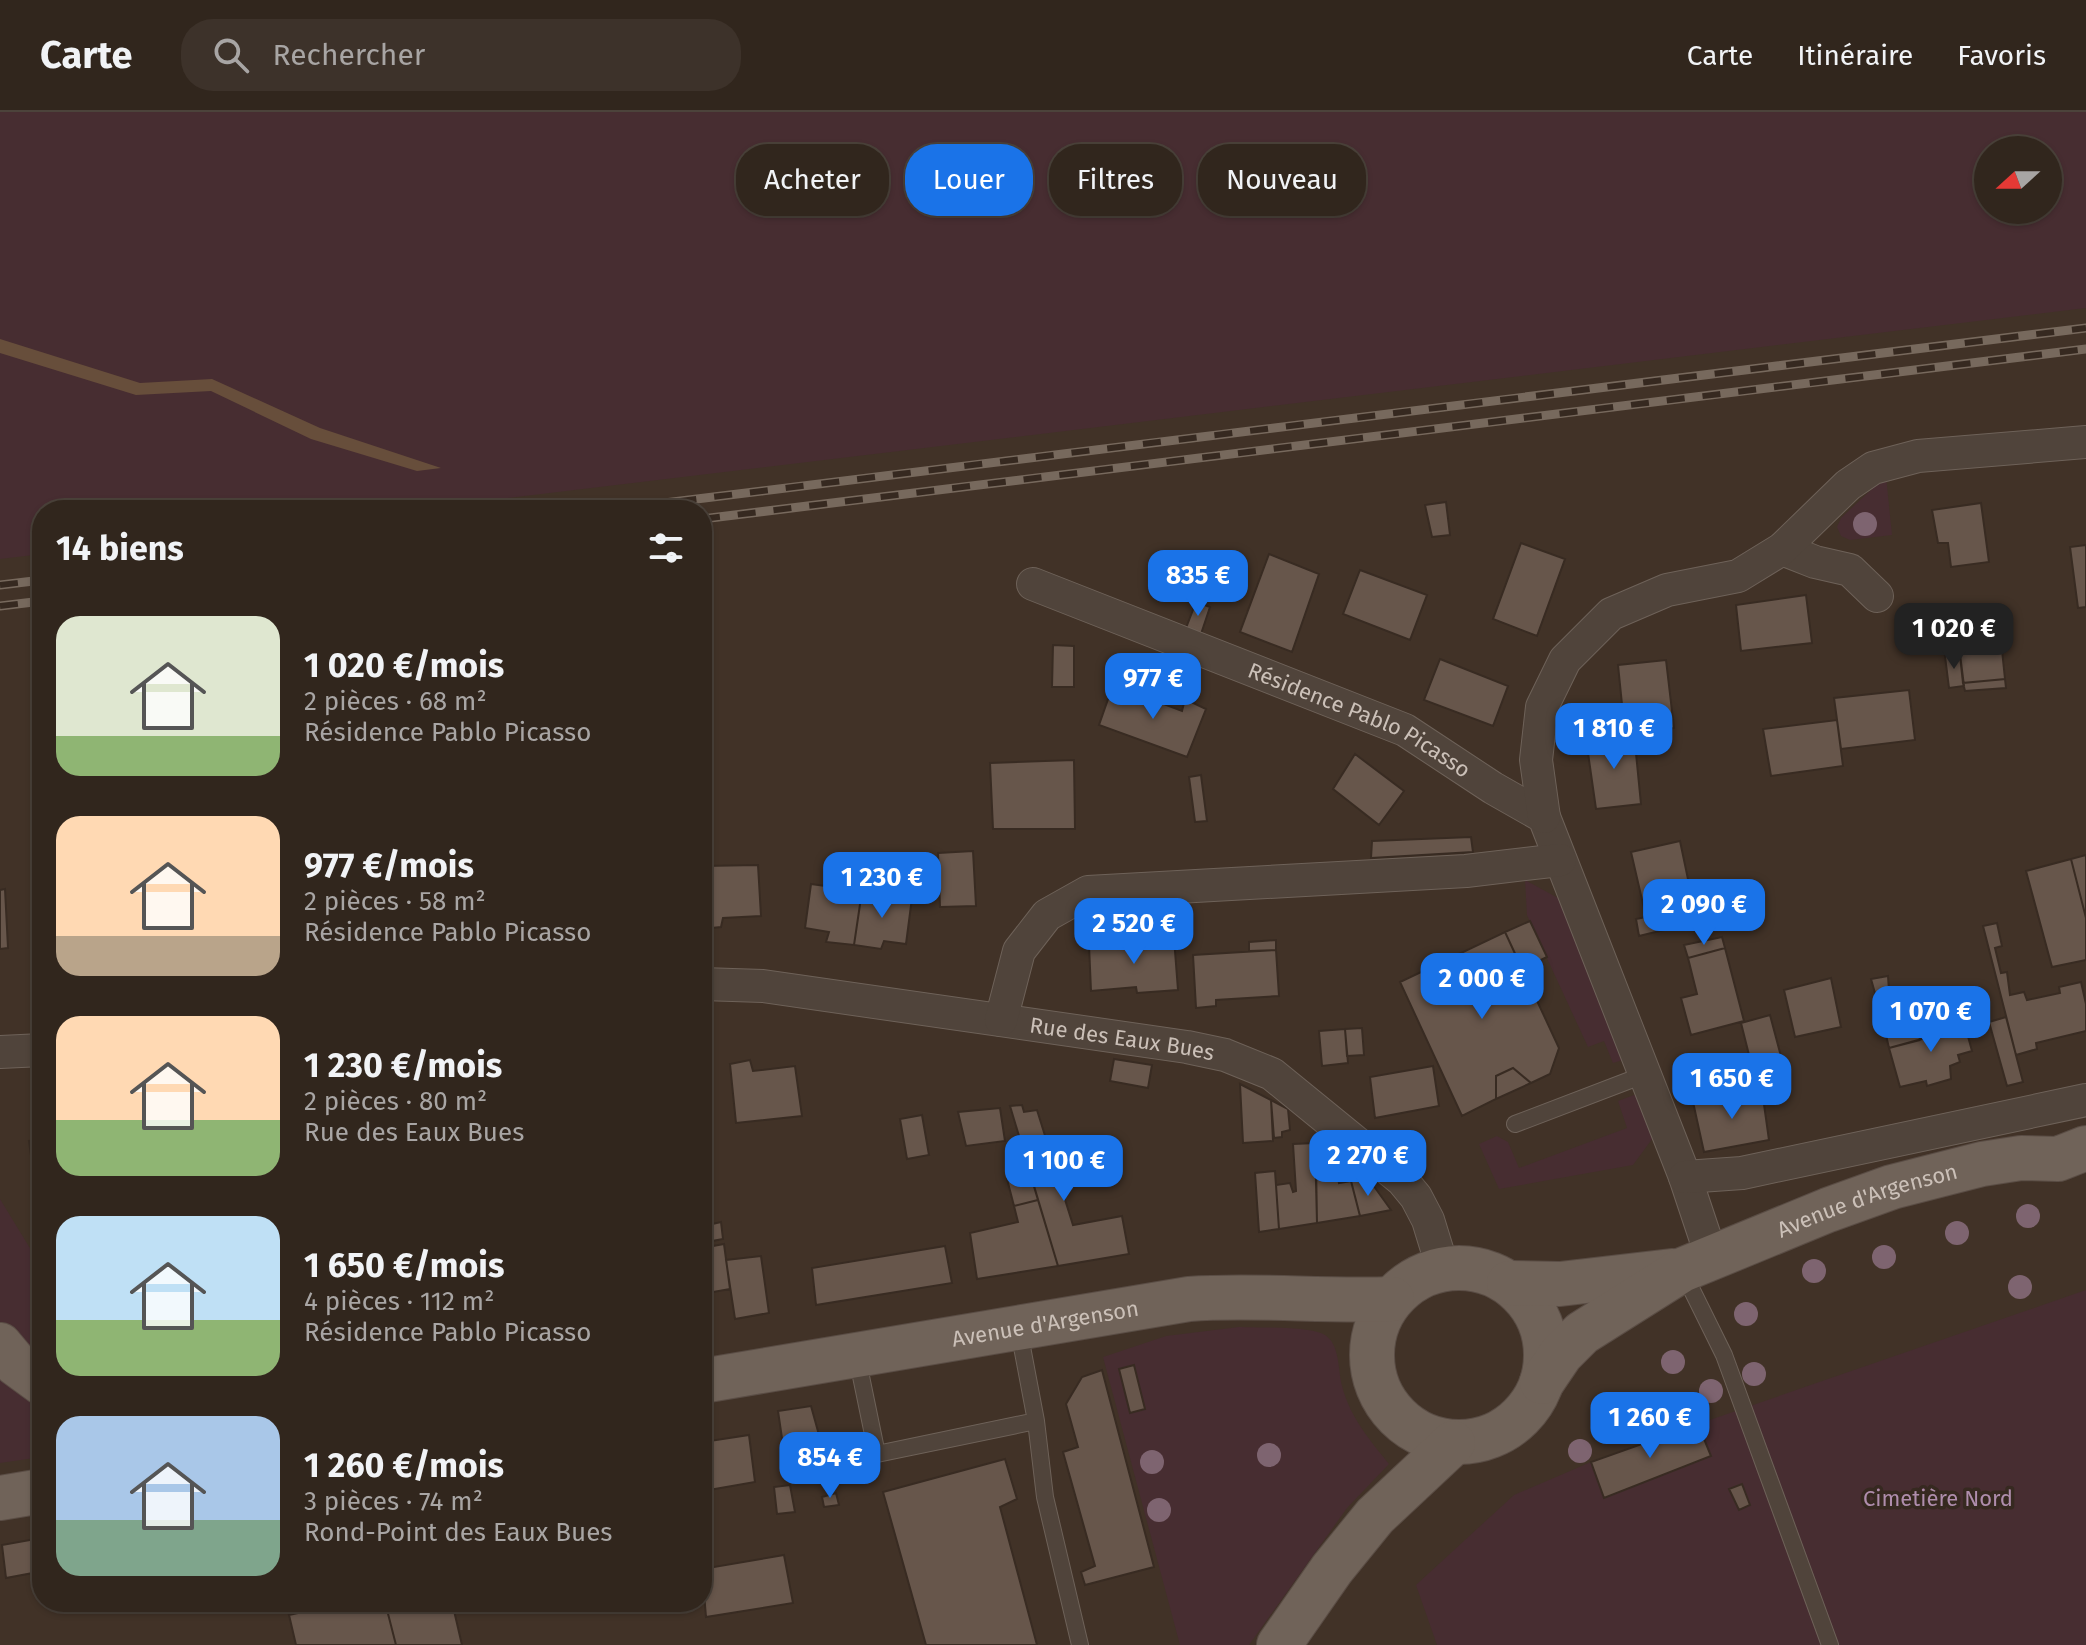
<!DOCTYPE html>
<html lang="fr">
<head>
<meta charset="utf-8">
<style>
  :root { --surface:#31261d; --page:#3d322a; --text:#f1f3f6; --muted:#a8a5a4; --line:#4c433b; --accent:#1a73e8 }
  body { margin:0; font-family:"Fira Sans",sans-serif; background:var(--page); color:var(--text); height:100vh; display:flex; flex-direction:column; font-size:30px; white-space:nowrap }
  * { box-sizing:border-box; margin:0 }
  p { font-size:26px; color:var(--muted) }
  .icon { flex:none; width:44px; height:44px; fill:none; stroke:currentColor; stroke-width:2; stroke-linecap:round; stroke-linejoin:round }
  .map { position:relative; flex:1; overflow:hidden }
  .details { position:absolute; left:32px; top:388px; width:680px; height:1112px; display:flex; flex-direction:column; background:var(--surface); border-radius:32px; box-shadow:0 2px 6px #0004,0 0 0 2px var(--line) }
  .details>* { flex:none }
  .hud { position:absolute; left:736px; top:32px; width:760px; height:72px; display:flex; gap:16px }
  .needle { width:52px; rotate:249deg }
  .tools { position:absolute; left:1974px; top:24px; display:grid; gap:16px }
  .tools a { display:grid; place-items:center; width:88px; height:88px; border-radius:50%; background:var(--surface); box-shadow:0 2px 6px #0004,0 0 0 2px var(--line); font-size:40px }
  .price { position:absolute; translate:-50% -68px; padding:0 18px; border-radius:16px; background:var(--accent); color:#fff; font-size:26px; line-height:52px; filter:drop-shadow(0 2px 4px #0008) }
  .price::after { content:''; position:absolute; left:50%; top:48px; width:24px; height:18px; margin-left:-12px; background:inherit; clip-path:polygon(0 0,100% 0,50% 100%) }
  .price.selected { background:#222; color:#fff }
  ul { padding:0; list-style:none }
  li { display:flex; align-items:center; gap:24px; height:200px; padding:0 24px }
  li span { display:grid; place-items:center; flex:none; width:224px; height:160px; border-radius:24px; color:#555 }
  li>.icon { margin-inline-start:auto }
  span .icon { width:96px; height:96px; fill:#fffc; stroke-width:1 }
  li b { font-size:34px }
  h2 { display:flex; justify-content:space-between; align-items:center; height:96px; padding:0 24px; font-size:34px }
  .tag { padding:0 28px; border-radius:32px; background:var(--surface); box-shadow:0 2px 6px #0004,0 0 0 2px var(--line); font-size:28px; line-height:72px }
  .tag.selected { background:var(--accent); color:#fff }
  header { display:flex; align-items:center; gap:48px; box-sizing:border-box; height:112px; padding:0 40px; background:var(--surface); border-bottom:2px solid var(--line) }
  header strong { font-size:38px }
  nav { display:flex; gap:44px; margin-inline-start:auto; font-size:28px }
  .search { width:560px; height:72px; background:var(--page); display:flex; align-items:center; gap:20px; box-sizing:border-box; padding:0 28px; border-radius:32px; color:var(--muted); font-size:30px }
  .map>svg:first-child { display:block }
</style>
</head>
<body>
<header>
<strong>Carte</strong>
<div class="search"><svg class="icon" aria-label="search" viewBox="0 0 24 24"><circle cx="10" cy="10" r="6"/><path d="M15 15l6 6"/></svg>Rechercher</div>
<nav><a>Carte</a><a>Itinéraire</a><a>Favoris</a></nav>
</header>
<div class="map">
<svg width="2086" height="1533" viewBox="0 0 2086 1533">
  <rect width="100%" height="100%" fill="#413227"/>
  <path fill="#472d31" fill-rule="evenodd" d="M 0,0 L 2086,0 L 2086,196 L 409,398 L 42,398 L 42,442 L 0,447 ZM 1988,38 L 2048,38 L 2048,98 L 1988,98 Z
    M 1886,364 L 1892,423 L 1850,428 L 1841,424 L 1837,415 L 1841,406 Z
    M 1525,768 L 1558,786 L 1623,948 L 1613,951 L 1604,929 L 1588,935 L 1527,803 Z
    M 1634,983 L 1641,986 L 1655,1023 L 1633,1053 L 1499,1077 L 1479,1032 L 1497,1024 L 1508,1030 L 1519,1056 L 1627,1016 L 1618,989 Z
    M 0,1087 L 42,1156 L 42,1251 L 0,1210 Z
    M 2086,1178 L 2086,1533 L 1437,1533 L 1416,1473 L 1514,1383 L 1591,1350 L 1698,1312 Z
    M 1239,1215 C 1258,1216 1311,1214 1325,1223 C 1340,1232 1338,1259 1342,1274 C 1350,1305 1369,1327 1389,1352 L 1347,1396 L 1249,1533 L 1180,1533 L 1103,1245 L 1166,1224 Z
    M 0,1255 L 42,1289 L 42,1345 L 0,1351 Z"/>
  <path fill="#674e3b" d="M 0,227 L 140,271 L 212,267 L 320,316 L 441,356 L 417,359 L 311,327 L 211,279 L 136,283 L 0,241 Z"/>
  <path fill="#67564b" stroke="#382b22" stroke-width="2" d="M 1446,390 L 1450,423 L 1432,425 L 1425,393 Z
    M 1981,391 L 1989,450 L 1951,455 L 1948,431 L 1938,431 L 1932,398 Z
    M 1521,431 L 1565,447 L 1537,524 L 1493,507 Z
    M 2086,433 L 2086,495 L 2078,496 L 2070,435 Z
    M 1269,442 L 1319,462 L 1292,540 L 1240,520 Z
    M 1360,458 L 1427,483 L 1410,528 L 1343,502 Z
    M 1806,483 L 1812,531 L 1741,539 L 1736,493 Z
    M 1196,490 L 1210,495 L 1201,522 L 1186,516 Z
    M 1999,509 L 2005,567 L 1963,571 L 1957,516 Z
    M 1053,533 L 1074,534 L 1074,575 L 1052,575 Z
    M 1960,542 L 1964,574 L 1949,576 L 1945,544 Z
    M 1440,547 L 1508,574 L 1493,614 L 1424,588 Z
    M 1666,548 L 1674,616 L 1625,622 L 1618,553 Z
    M 2005,567 L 2006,576 L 1965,579 L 1963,571 Z
    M 1113,573 L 1182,599 L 1185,587 L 1206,597 L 1187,645 L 1099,613 Z
    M 1909,578 L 1915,628 L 1841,637 L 1834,586 Z
    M 1837,608 L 1843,654 L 1771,664 L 1763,617 Z
    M 1634,621 L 1641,692 L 1596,697 L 1586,627 Z
    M 1355,642 L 1404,679 L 1379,713 L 1333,677 Z
    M 1074,648 L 1075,717 L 993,717 L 990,651 Z
    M 1201,663 L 1207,709 L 1195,710 L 1189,665 Z
    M 1471,725 L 1473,740 L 1371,746 L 1372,729 Z
    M 1680,729 L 1697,810 L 1639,824 L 1636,807 L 1646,805 L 1631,740 Z
    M 973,739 L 976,794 L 940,795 L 938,741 Z
    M 2086,743 L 2086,806 L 2071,747 Z
    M 2071,747 L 2086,806 L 2086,848 L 2052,855 L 2026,759 Z
    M 758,753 L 761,804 L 723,806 L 721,815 L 702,817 L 702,754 Z
    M 811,772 L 862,779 L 854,833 L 826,830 L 829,820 L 805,816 Z
    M 5,777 L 8,836 L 0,837 L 0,778 Z
    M 862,779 L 912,786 L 906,832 L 884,829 L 881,837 L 854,833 Z
    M 1530,809 L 1547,845 L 1522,857 L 1505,820 Z
    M 1997,811 L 2002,834 L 1995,836 L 2001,861 L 2007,860 L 2010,883 L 2024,880 L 2027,888 L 2060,881 L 2059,875 L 2081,870 L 2086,892 L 2086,919 L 2036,931 L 2037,937 L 2016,943 L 1983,814 Z
    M 1505,820 L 1559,936 L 1550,962 L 1531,971 L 1513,956 L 1496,964 L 1496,987 L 1462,1004 L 1400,870 Z
    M 1722,825 L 1725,836 L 1688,846 L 1684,833 Z
    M 1174,826 L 1178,878 L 1137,881 L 1136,875 L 1091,879 L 1089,833 Z
    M 1276,828 L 1276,838 L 1249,839 L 1249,830 Z
    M 1725,836 L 1744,909 L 1691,923 L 1681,886 L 1697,882 L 1688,846 Z
    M 1276,838 L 1279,884 L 1216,888 L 1216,894 L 1196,896 L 1193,843 Z
    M 1888,864 L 1890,893 L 1913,889 L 1914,897 L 1882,906 L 1871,867 Z
    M 1831,866 L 1841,915 L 1795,925 L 1784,878 Z
    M 1914,897 L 1920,928 L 1889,936 L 1882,906 Z
    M 1770,903 L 1786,963 L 1756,971 L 1741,911 Z
    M 1954,903 L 1957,917 L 1966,917 L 1972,939 L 1958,943 L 1960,950 L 1950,954 L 1951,967 L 1927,974 L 1926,969 L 1900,975 L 1889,936 L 1933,924 L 1929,909 Z
    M 2006,905 L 2023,970 L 2007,974 L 1989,910 Z
    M 1362,916 L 1364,943 L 1347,944 L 1345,917 Z
    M 1345,917 L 1348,951 L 1322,954 L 1319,919 Z
    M 1114,947 L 1152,953 L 1148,976 L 1110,969 Z
    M 750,948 L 753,959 L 795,954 L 802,1004 L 736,1011 L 730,952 Z
    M 1433,954 L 1439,994 L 1375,1006 L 1370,965 Z
    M 1513,956 L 1531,971 L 1496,987 L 1496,964 Z
    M 1786,963 L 1788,972 L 1759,979 L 1756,971 Z
    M 1240,972 L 1271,988 L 1273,1029 L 1243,1031 Z
    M 1762,978 L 1769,1028 L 1704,1040 L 1693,990 Z
    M 1271,988 L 1288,997 L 1290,1018 L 1282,1020 L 1282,1025 L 1274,1026 Z
    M 1022,993 L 1024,1000 L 1037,998 L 1073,1113 L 1122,1104 L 1129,1142 L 1058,1154 L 1010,994 Z
    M 1000,996 L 1005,1029 L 966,1034 L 958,1000 Z
    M 922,1003 L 929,1043 L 907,1047 L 900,1007 Z
    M 702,1013 L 706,1013 L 711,1045 L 702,1046 Z
    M 42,1028 L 42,1071 L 35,1072 L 29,1029 Z
    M 1315,1031 L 1317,1111 L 1279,1117 L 1276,1073 L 1290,1071 L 1293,1080 L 1296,1079 L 1293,1032 Z
    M 1335,1050 L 1339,1071 L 1351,1069 L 1360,1104 L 1317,1111 L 1316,1051 Z
    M 1275,1059 L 1279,1117 L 1259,1120 L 1255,1061 Z
    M 1030,1061 L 1038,1088 L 1014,1094 L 1007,1067 Z
    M 1368,1066 L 1391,1098 L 1360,1104 L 1351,1069 Z
    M 1038,1088 L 1058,1154 L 977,1167 L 970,1121 L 1018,1110 L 1014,1094 Z
    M 721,1110 L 723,1127 L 712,1129 L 708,1113 Z
    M 724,1132 L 730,1177 L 702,1182 L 702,1136 Z
    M 945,1134 L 952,1171 L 816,1193 L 812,1156 Z
    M 761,1144 L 769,1201 L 735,1207 L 726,1148 Z
    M 1134,1253 L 1145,1297 L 1130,1301 L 1119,1257 Z
    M 1102,1258 L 1154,1455 L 1085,1473 L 1081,1460 L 1095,1454 L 1063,1340 L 1078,1335 L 1066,1292 L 1082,1265 Z
    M 811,1294 L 824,1341 L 785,1347 L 778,1299 Z
    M 1698,1312 L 1711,1344 L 1604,1386 L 1591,1350 Z
    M 749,1323 L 755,1370 L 709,1378 L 703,1330 Z
    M 1005,1347 L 1017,1387 L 1000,1395 L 1037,1533 L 926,1533 L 883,1380 Z
    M 1742,1372 L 1750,1393 L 1739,1398 L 1729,1377 Z
    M 790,1373 L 795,1400 L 777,1402 L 774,1375 Z
    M 836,1381 L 839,1393 L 824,1395 L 822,1385 Z
    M 41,1426 L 42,1480 L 36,1481 L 33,1461 L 6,1466 L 2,1433 Z
    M 784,1443 L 793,1491 L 706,1505 L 702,1457 Z
    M 347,1490 L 385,1490 L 396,1533 L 296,1533 L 289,1503 Z
    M 385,1490 L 452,1490 L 462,1533 L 396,1533 Z"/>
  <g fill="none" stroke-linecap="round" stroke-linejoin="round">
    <g stroke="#6e6259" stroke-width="18">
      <path id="lane" d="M 1515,1012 L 1646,962
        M 1683,1160 L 1724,1243 L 1830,1533
        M 857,1245 L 877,1342 L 1036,1309 L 1019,1219
        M 1036,1309 L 1045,1385 L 1080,1533"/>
    </g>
    <g stroke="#6e6259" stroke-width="34">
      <g id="street">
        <path d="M 1782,437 L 1815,450 L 1850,458 L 1877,484"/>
        <path id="s1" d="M 1033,472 L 1405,618 L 1493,676 L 1544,705 L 1685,1065 L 1712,1146"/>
        <path d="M 1544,705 L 1536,648 L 1542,595 L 1565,548 L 1611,502 L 1667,478 L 1738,464 L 1782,437 L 1848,373 L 1873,356 L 1918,344 L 2086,330"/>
        <path id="s2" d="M 702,872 L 763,874 L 1187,935 L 1225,943 L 1272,962 L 1402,1068 L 1416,1085 L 1428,1108 L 1443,1157"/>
        <path d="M 1001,908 L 1019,839 L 1047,803 L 1088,780 L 1466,759 L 1560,748"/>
        <path d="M 0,940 L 42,938"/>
        <path d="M 1685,1065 L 1742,1061 L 2086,988"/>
      </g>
    </g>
    <g stroke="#5a4d45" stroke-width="46">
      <g id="primary">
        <circle cx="1459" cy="1243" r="87"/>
        <path d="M 1509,1171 L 1560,1172 L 1672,1159"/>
        <path d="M 0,1233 L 16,1252 L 42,1271"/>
        <path id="s3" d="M 702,1269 L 1189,1187 C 1257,1182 1324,1190 1392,1187"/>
        <path id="s4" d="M 1542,1270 L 1561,1242 L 1582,1221 L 1682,1158 L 1828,1098 L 1892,1075 L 1982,1052 L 2021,1046 L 2058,1047 L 2086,1036"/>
        <path d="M 0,1386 L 42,1379"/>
        <path d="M 1279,1533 L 1332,1457 L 1375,1404 L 1453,1331"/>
      </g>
    </g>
    <use href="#lane" stroke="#50443b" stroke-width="16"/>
    <use href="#street" stroke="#50443b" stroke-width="32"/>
    <use href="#primary" stroke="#706359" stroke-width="44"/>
    <g stroke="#77695d" stroke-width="9">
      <path id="rail" d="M 607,398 L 2086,216
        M 702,407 L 2086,237
        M 0,473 L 42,468
        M 0,494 L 42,489"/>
    </g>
    <use href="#rail" stroke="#362920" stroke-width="6" stroke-dasharray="18" stroke-linecap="butt"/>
  </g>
  <g fill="#7e6470">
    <circle cx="1865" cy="412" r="12"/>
    <circle cx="2028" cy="1104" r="12"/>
    <circle cx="1957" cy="1121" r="12"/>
    <circle cx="1884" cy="1145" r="12"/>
    <circle cx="1814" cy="1159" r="12"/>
    <circle cx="2020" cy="1175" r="12"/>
    <circle cx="1746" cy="1202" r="12"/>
    <circle cx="1673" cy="1250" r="12"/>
    <circle cx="1754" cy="1262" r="12"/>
    <circle cx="1711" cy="1279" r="12"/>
    <circle cx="1626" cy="1293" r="12"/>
    <circle cx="1580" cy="1339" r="12"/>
    <circle cx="1269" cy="1343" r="12"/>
    <circle cx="1152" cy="1350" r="12"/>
    <circle cx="1159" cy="1398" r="12"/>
  </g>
  <g text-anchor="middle" stroke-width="7" stroke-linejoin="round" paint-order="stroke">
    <g font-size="22" fill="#cbc0b8" stroke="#362920">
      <text dy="8" stroke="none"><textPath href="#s1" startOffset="354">Résidence Pablo Picasso</textPath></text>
      <text dy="8" stroke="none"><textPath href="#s2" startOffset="424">Rue des Eaux Bues</textPath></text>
      <text dy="8" stroke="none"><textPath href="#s4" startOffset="380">Avenue d'Argenson</textPath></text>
      <text dy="8" stroke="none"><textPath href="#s3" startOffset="348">Avenue d'Argenson</textPath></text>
    </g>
    <g font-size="22" fill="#af8dac" stroke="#362920">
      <text x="1938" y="1394">Cimetière Nord</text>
    </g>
  </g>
</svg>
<div class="tools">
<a><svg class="needle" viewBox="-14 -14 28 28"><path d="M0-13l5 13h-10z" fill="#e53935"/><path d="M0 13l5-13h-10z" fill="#a8a5a4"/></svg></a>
</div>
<b class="price" style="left:1198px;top:506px">835 €</b>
<b class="price selected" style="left:1954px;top:559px">1 020 €</b>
<b class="price" style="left:1153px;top:609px">977 €</b>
<b class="price" style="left:1614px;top:659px">1 810 €</b>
<b class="price" style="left:882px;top:808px">1 230 €</b>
<b class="price" style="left:1704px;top:835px">2 090 €</b>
<b class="price" style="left:1134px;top:854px">2 520 €</b>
<b class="price" style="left:1482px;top:909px">2 000 €</b>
<b class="price" style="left:1931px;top:942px">1 070 €</b>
<b class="price" style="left:1732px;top:1009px">1 650 €</b>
<b class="price" style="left:1368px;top:1086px">2 270 €</b>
<b class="price" style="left:1064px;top:1091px">1 100 €</b>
<b class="price" style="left:1650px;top:1348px">1 260 €</b>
<b class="price" style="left:830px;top:1388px">854 €</b>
<div class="hud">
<a class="tag">Acheter</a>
<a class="tag selected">Louer</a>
<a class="tag">Filtres</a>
<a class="tag">Nouveau</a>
</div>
<section class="details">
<h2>14 biens<svg class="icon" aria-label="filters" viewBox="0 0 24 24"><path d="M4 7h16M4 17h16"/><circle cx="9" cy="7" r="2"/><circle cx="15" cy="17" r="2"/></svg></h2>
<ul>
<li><span style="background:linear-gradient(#dfe7d0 75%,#8fb573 0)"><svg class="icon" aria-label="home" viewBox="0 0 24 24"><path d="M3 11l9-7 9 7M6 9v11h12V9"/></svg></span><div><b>1 020 €/mois</b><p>2 pièces · 68 m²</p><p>Résidence Pablo Picasso</p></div></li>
<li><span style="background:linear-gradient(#ffd9b3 75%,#b9a48a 0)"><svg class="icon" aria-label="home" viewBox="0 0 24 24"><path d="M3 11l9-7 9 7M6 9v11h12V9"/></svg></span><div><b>977 €/mois</b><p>2 pièces · 58 m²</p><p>Résidence Pablo Picasso</p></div></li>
<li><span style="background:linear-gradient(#ffd9b3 65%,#8fb573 0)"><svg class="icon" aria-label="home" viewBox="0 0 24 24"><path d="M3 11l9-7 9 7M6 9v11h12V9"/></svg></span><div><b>1 230 €/mois</b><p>2 pièces · 80 m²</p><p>Rue des Eaux Bues</p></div></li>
<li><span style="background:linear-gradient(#bfe0f5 65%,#8fb573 0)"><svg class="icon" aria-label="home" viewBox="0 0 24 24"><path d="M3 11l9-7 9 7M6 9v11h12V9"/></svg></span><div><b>1 650 €/mois</b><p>4 pièces · 112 m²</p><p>Résidence Pablo Picasso</p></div></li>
<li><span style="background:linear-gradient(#a9c7e8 65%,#7fa58c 0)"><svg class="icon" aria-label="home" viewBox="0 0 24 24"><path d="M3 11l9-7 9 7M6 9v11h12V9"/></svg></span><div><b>1 260 €/mois</b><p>3 pièces · 74 m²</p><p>Rond-Point des Eaux Bues</p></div></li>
</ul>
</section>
</div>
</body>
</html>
